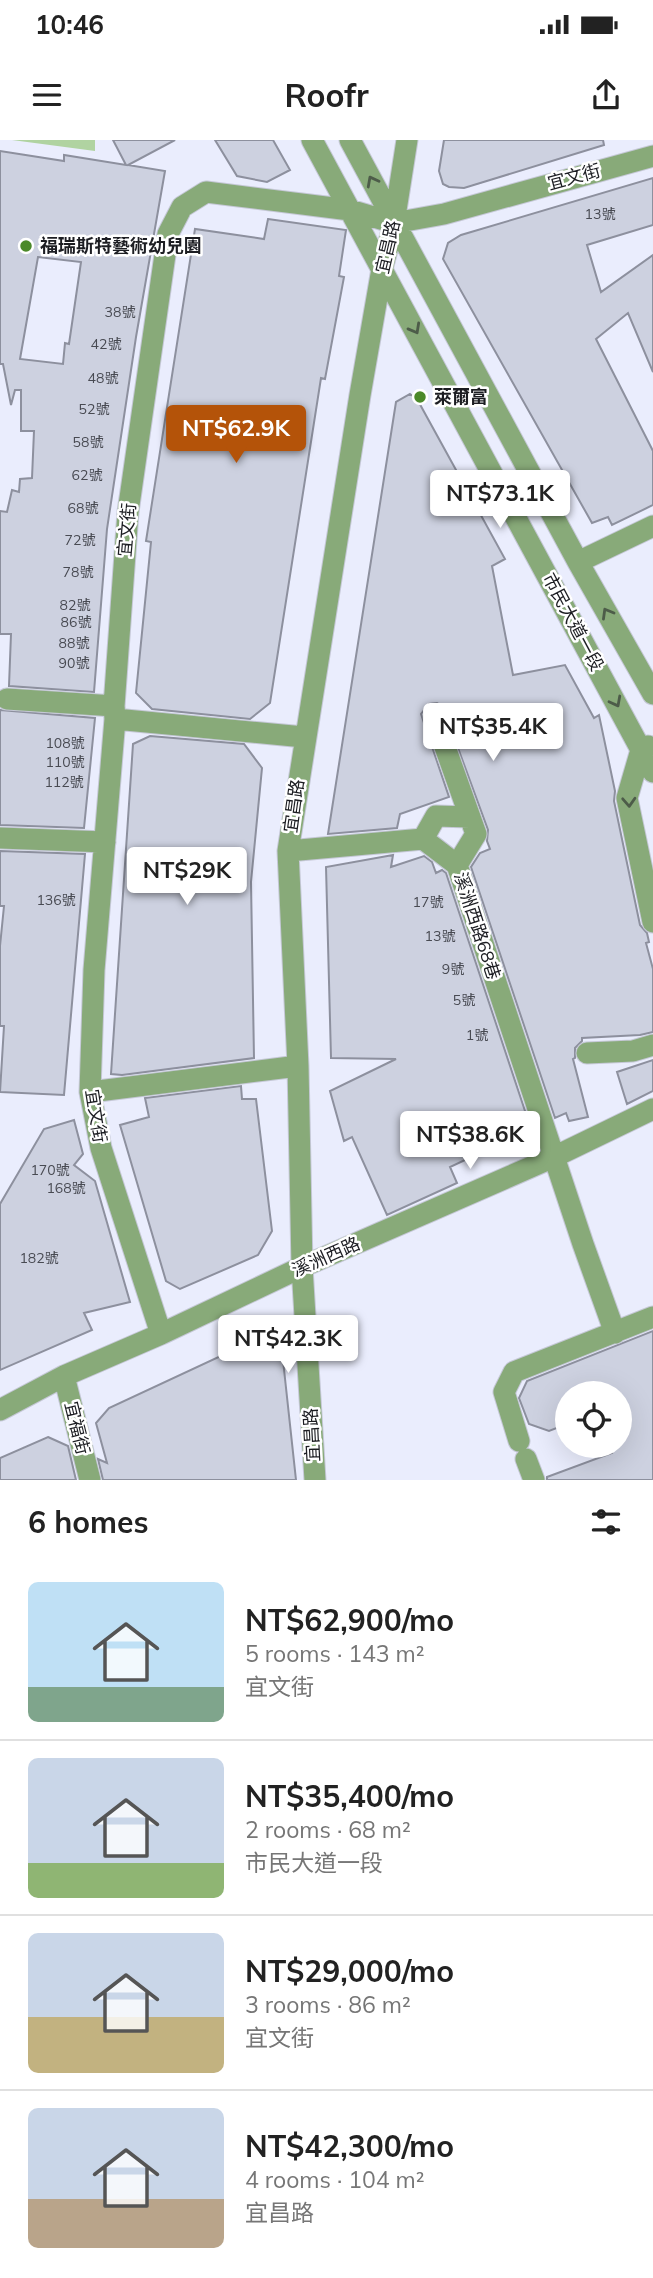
<!DOCTYPE html>
<html lang="en">
<head>
<meta charset="utf-8">
<style>
  :root { --surface:#fff; --page:#f2f2f2; --text:#222; --muted:#767676; --line:#e0e0e0; --accent:#b45309 }
  body { margin:0; font-family:Mulish,"Noto Sans TC",sans-serif; background:var(--page); color:var(--text); height:100vh; display:flex; flex-direction:column; font-size:26px; white-space:nowrap }
  * { box-sizing:border-box; margin:0 }
  p { font-size:23px; color:var(--muted) }
  .icon { flex:none; width:38px; height:38px; fill:none; stroke:currentColor; stroke-width:2; stroke-linecap:round; stroke-linejoin:round }
  .map { position:relative; height:1340px; overflow:hidden }
  .panel { display:flex; flex-direction:column; background:var(--surface); flex:1 }
  .panel>* { flex:none }
  .fabs { position:absolute; left:555px; top:1241px; display:grid; gap:14px }
  .fabs a { display:grid; place-items:center; width:77px; height:77px; border-radius:50%; background:var(--surface); box-shadow:0 7px 28px #0002; font-size:35px }
  .price { position:absolute; translate:-50% -60px; padding:0 16px; border-radius:7px; background:#fff; color:#222; font-size:23px; line-height:46px; filter:drop-shadow(0 2px 4px #0008) }
  .price::after { content:''; position:absolute; left:50%; top:42px; width:21px; height:16px; margin-left:-10px; background:inherit; clip-path:polygon(0 0,100% 0,50% 100%) }
  .price.active { background:var(--accent); color:#fff }
  ul { padding:0; list-style:none }
  li { display:flex; align-items:center; gap:21px; height:175px; padding:0 28px }
  li+li { border-top:2px solid var(--line) }
  li span { display:grid; place-items:center; flex:none; width:196px; height:140px; border-radius:10px; color:#555 }
  li>.icon { margin-inline-start:auto }
  span .icon { width:84px; height:84px; fill:#fffc; stroke-width:1 }
  li b { font-size:30px }
  h2 { display:flex; justify-content:space-between; align-items:center; height:84px; padding:0 28px; font-size:30px }
  .status { display:flex; justify-content:space-between; align-items:center; height:49px; padding:0 35px; background:var(--surface); direction:ltr }
  .status svg { height:19px; fill:currentColor }
  header { display:flex; justify-content:space-between; align-items:center; height:91px; padding:0 28px; background:var(--surface); font-size:32px; font-weight:700 }
  .map>svg:first-child { display:block }
</style>
</head>
<body>
<div class="status"><b>10:46</b><svg viewBox="0 0 49 12"><path d="M0 12V9h3v3zM5 12V6h3v6zM10 12V3h3v9zM15 12V0h3v12zM26 1h20v11H26zM47 4h2v5h-2z"/></svg></div>
<header><svg class="icon" aria-label="menu" viewBox="0 0 24 24"><path d="M4 6h16M4 12h16M4 18h16"/></svg>Roofr<svg class="icon" aria-label="share" viewBox="0 0 24 24"><path d="M12 15V3M7 8l5-5 5 5M5 13v7h14v-7"/></svg></header>
<div class="map">
<svg width="653" height="1340" viewBox="0 0 653 1340">
  <rect width="100%" height="100%" fill="#eaedfd"/>
  <path fill="#b0d3a1" d="M 12,0 L 95,0 L 95,11 Z"/>
  <path fill="#cdd1e0" stroke="#8d909e" stroke-width="2" fill-rule="evenodd" d="M 113,0 L 175,0 L 128,25 L 165,31 L 136,197 L 107,389 L 94,552 L 9,546 L 11,494 L 0,494 L 0,371 L 7,372 L 12,350 L 19,352 L 20,339 L 32,338 L 34,291 L 21,291 L 21,250 L 15,250 L 11,265 L 3,224 L 0,224 L 0,11 L 64,21 L 64,15 L 126,25 ZM 38,117 L 81,122 L 69,204 L 65,203 L 63,224 L 20,219 Z
    M 215,0 L 273,0 L 290,30 L 267,42 L 237,36 Z
    M 444,0 L 603,0 L 604,5 L 464,48 L 449,47 L 443,44 L 439,31 Z
    M 653,38 L 653,85 L 587,105 L 601,152 L 653,115 L 653,232 L 628,173 L 596,199 L 653,311 L 653,365 L 612,385 L 608,377 L 592,383 L 443,119 L 448,103 L 461,95 Z
    M 268,79 L 346,90 L 339,136 L 344,137 L 325,239 L 321,238 L 270,563 L 250,579 L 152,569 L 136,553 L 151,402 L 146,401 L 195,89 L 264,99 Z
    M 410,254 L 417,259 L 505,419 L 492,426 L 513,535 L 565,525 L 594,578 L 599,575 L 615,651 L 614,661 L 640,785 L 647,793 L 649,802 L 646,803 L 653,829 L 653,892 L 640,895 L 582,898 L 582,901 L 575,908 L 575,918 L 573,919 L 588,977 L 569,981 L 566,973 L 555,978 L 471,727 L 480,713 L 490,709 L 487,701 L 488,690 L 443,567 L 437,563 L 429,564 L 421,574 L 449,657 L 400,674 L 397,688 L 328,694 L 396,262 Z
    M 0,570 L 95,578 L 84,688 L 0,685 Z
    M 150,596 L 244,604 L 262,628 L 251,742 L 254,918 L 122,935 L 111,934 L 133,604 Z
    M 0,711 L 85,714 L 64,955 L 0,952 L 4,886 L 0,886 L 0,806 L 4,766 L 0,766 Z
    M 393,715 L 391,727 L 424,716 L 432,722 L 436,733 L 442,730 L 446,733 L 531,989 L 450,1027 L 457,1043 L 387,1075 L 352,997 L 344,1001 L 330,951 L 396,919 L 331,918 L 326,727 Z
    M 653,920 L 653,951 L 627,964 L 617,932 Z
    M 241,946 L 242,959 L 256,959 L 272,1091 L 258,1115 L 180,1149 L 166,1141 L 120,985 L 149,977 L 145,958 Z
    M 74,980 L 83,1014 L 74,1025 L 95,1041 L 130,1162 L 84,1173 L 92,1190 L 0,1230 L 0,1064 L 44,989 Z
    M 653,1191 L 653,1340 L 547,1340 L 547,1337 L 612,1313 L 609,1306 L 620,1306 L 620,1253 L 567,1253 L 567,1284 L 549,1291 L 529,1284 L 519,1258 L 527,1241 Z
    M 255,1200 L 270,1200 L 282,1211 L 296,1340 L 103,1340 L 98,1319 L 107,1323 L 96,1283 L 109,1268 Z
    M 48,1297 L 68,1306 L 76,1340 L 0,1340 L 0,1318 Z"/>
  <g fill="none" stroke-linecap="round" stroke-linejoin="round">
    <g stroke="#c5c8d6" stroke-width="23">
      <path id="minor" d="M 312,0 L 653,632
        M 350,0 L 578,422 L 653,554
        M 578,422 L 653,386
        M 7,559 L 114,566
        M 434,576 L 476,694 L 457,725
        M 115,579 L 304,597
        M 648,606 L 641,610 L 627,658 L 653,782
        M 0,698 L 105,702
        M 423,699 L 436,676 L 470,677
        M 288,711 L 423,699 L 457,725 L 583,1104 L 615,1193
        M 587,913 L 633,911 L 653,905
        M 90,952 L 298,926
        M 161,1194 L 101,1008 L 90,952 L 94,830 L 115,579 L 114,566 L 128,372 L 168,94 L 182,67 L 206,52 L 350,70 L 394,83 L 444,74 L 653,16
        M 64,1236 L 90,1340
        M 0,1270 L 64,1236 L 161,1194 L 302,1127 L 554,1017 L 653,969
        M 519,1301 L 504,1252 L 514,1232 L 653,1177
        M 526,1319 L 534,1340
        M 315,1340 L 302,1127 L 298,926 L 288,711 L 360,255 L 382,129 L 394,83 L 407,0"/>
    </g>
    <use href="#minor" stroke="#88aa79" stroke-width="21"/>
  </g>
  <defs><path id="oneway-chevron" d="M-2-3.5L2.5 0L-2 3.5" fill="none" stroke-width="1.6" stroke-linecap="round" stroke-linejoin="round" transform="scale(1.75)"/></defs>
  <g stroke="#4d5c49">
    <use href="#oneway-chevron" transform="translate(372 41) rotate(-118)"/>
    <use href="#oneway-chevron" transform="translate(415 189) rotate(61)"/>
    <use href="#oneway-chevron" transform="translate(607 473) rotate(-120)"/>
    <use href="#oneway-chevron" transform="translate(616 562) rotate(62)"/>
    <use href="#oneway-chevron" transform="translate(629 662) rotate(87)"/>
  </g>
  <g fill="#4b8929" stroke="#fff" stroke-width="2.5">
    <circle cx="26" cy="106" r="7"/>
    <circle cx="420" cy="257" r="7"/>
  </g>
  <g text-anchor="middle" stroke-width="5" stroke-linejoin="round" paint-order="stroke">
    <g font-size="14" fill="#484a52">
      <text x="600" y="79">13號</text>
      <text x="120" y="177">38號</text>
      <text x="106" y="209">42號</text>
      <text x="103" y="243">48號</text>
      <text x="94" y="274">52號</text>
      <text x="88" y="307">58號</text>
      <text x="87" y="340">62號</text>
      <text x="83" y="373">68號</text>
      <text x="80" y="405">72號</text>
      <text x="78" y="437">78號</text>
      <text x="75" y="470">82號</text>
      <text x="76" y="487">86號</text>
      <text x="74" y="508">88號</text>
      <text x="74" y="528">90號</text>
      <text x="65" y="608">108號</text>
      <text x="65" y="627">110號</text>
      <text x="64" y="647">112號</text>
      <text x="56" y="765">136號</text>
      <text x="428" y="767">17號</text>
      <text x="440" y="801">13號</text>
      <text x="453" y="834">9號</text>
      <text x="464" y="865">5號</text>
      <text x="477" y="900">1號</text>
      <text x="50" y="1035">170號</text>
      <text x="66" y="1053">168號</text>
      <text x="39" y="1123">182號</text>
    </g>
    <g font-size="18" fill="#1c1d22" stroke="#fff">
      <text transform="translate(574 37) rotate(-15)" y="6">宜文街</text>
      <text transform="translate(388 107) rotate(-77)" y="6">宜昌路</text>
      <text transform="translate(127 390) rotate(-85)" y="6">宜文街</text>
      <text transform="translate(573 482) rotate(62)" y="6">市民大道一段</text>
      <text transform="translate(294 666) rotate(-82)" y="6">宜昌路</text>
      <text transform="translate(477 786) rotate(72)" y="6">溪洲西路68巷</text>
      <text transform="translate(96 976) rotate(81)" y="6">宜文街</text>
      <text transform="translate(326 1117) rotate(-24)" y="6">溪洲西路</text>
      <text transform="translate(77 1288) rotate(76)" y="6">宜福街</text>
      <text transform="translate(312 1295) rotate(-93)" y="6">宜昌路</text>
    </g>
    <g font-size="18" font-weight="bold" fill="#1c1d22" stroke="#fff" text-anchor="start">
      <text x="40" y="112">福瑞斯特藝術幼兒園</text>
      <text x="434" y="263">萊爾富</text>
    </g>
  </g>
</svg>
<div class="fabs">
<a><svg class="icon" aria-label="locate" viewBox="0 0 24 24"><circle cx="12" cy="12" r="6"/><path d="M12 2v4M12 18v4M2 12h4M18 12h4"/></svg></a>
</div>
<b class="price active" style="left:236px;top:325px">NT$62.9K</b>
<b class="price" style="left:500px;top:390px">NT$73.1K</b>
<b class="price" style="left:493px;top:623px">NT$35.4K</b>
<b class="price" style="left:187px;top:767px">NT$29K</b>
<b class="price" style="left:470px;top:1031px">NT$38.6K</b>
<b class="price" style="left:288px;top:1235px">NT$42.3K</b>
</div>
<section class="panel">
<h2>6 homes<svg class="icon" aria-label="filters" viewBox="0 0 24 24"><path d="M4 7h16M4 17h16"/><circle cx="9" cy="7" r="2"/><circle cx="15" cy="17" r="2"/></svg></h2>
<ul>
<li><span style="background:linear-gradient(#bfe0f5 75%,#7fa58c 0)"><svg class="icon" aria-label="home" viewBox="0 0 24 24"><path d="M3 11l9-7 9 7M6 9v11h12V9"/></svg></span><div><b>NT$62,900/mo</b><p>5 rooms · 143 m²</p><p>宜文街</p></div></li>
<li><span style="background:linear-gradient(#c9d6e8 75%,#8fb573 0)"><svg class="icon" aria-label="home" viewBox="0 0 24 24"><path d="M3 11l9-7 9 7M6 9v11h12V9"/></svg></span><div><b>NT$35,400/mo</b><p>2 rooms · 68 m²</p><p>市民大道一段</p></div></li>
<li><span style="background:linear-gradient(#c9d6e8 60%,#c2b280 0)"><svg class="icon" aria-label="home" viewBox="0 0 24 24"><path d="M3 11l9-7 9 7M6 9v11h12V9"/></svg></span><div><b>NT$29,000/mo</b><p>3 rooms · 86 m²</p><p>宜文街</p></div></li>
<li><span style="background:linear-gradient(#c9d6e8 65%,#b9a48a 0)"><svg class="icon" aria-label="home" viewBox="0 0 24 24"><path d="M3 11l9-7 9 7M6 9v11h12V9"/></svg></span><div><b>NT$42,300/mo</b><p>4 rooms · 104 m²</p><p>宜昌路</p></div></li>
</ul>
</section>
</body>
</html>
